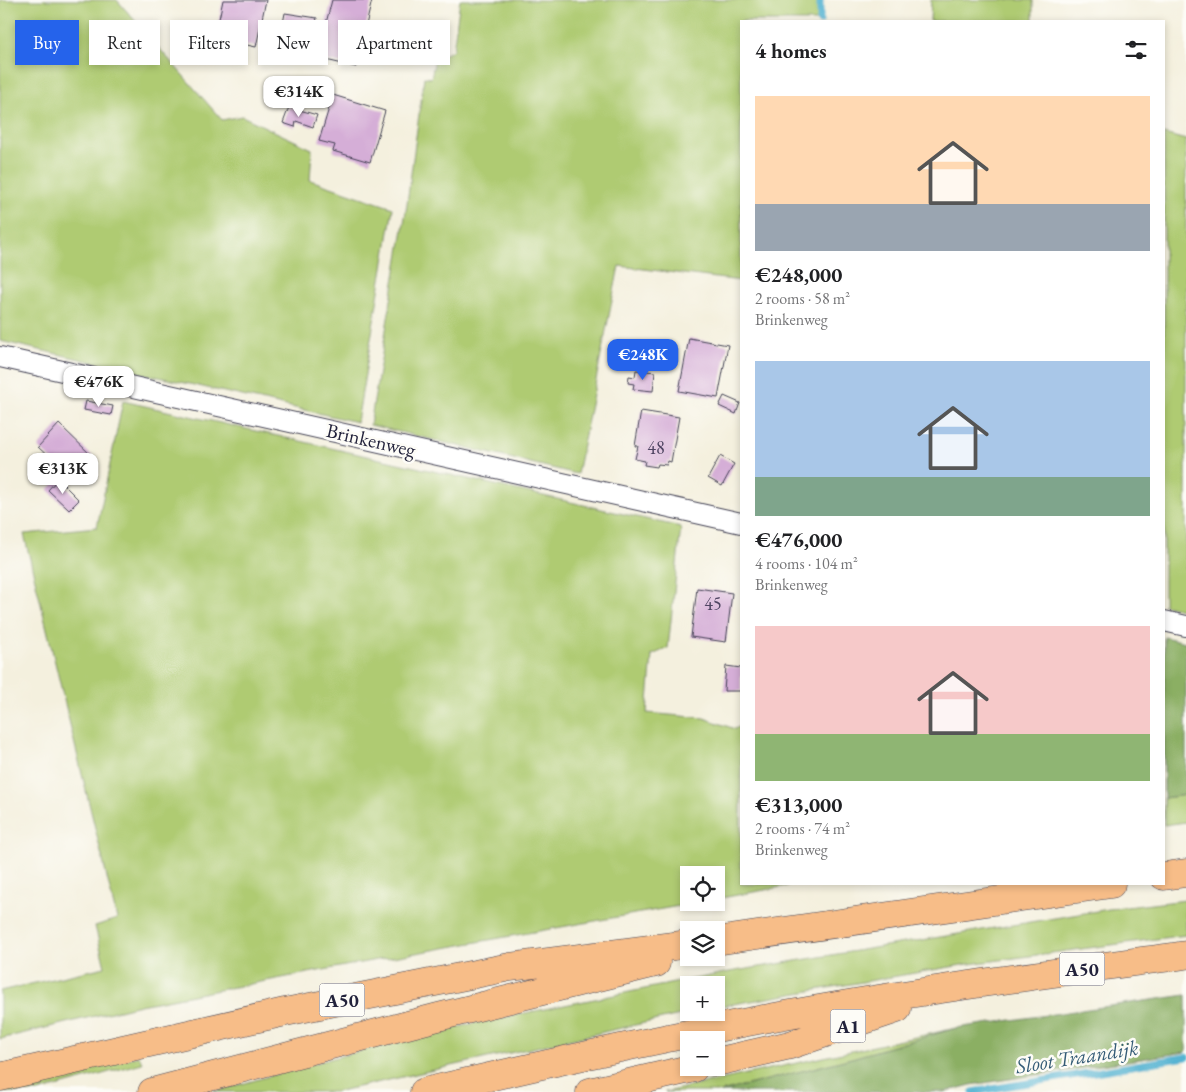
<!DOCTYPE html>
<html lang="en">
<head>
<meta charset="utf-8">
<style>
  :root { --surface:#fff; --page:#f6f6f6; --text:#202124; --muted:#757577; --accent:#2563eb }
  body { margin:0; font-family:"EB Garamond",serif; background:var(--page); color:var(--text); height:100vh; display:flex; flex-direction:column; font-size:19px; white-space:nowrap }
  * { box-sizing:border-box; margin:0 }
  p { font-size:16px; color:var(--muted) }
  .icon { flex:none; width:28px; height:28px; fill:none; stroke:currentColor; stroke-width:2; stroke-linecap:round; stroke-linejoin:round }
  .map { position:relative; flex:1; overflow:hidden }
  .details { position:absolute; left:740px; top:20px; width:425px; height:865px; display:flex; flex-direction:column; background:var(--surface); border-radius:0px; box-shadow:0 2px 8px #0003 }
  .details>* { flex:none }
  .guide { position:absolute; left:15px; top:20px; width:475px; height:45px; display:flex; gap:10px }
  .buttons { position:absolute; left:680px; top:866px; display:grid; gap:10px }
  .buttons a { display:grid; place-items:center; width:45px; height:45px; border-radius:0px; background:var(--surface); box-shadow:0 2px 8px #0003; font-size:25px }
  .price { position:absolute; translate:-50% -42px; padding:0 11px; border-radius:10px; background:#fff; color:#222; font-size:16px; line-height:32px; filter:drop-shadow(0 1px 2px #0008) }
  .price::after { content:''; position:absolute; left:50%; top:30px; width:15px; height:11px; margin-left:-8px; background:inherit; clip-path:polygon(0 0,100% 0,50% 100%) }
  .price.current { background:var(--accent); color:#fff }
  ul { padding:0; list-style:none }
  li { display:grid; align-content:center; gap:10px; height:265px; padding:0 15px }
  li span { display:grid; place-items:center; height:155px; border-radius:0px; color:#555 }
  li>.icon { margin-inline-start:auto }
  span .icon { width:90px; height:90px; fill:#fffc; stroke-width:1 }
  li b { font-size:21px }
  h2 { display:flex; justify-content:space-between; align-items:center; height:60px; padding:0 15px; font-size:21px }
  .pill { padding:0 18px; border-radius:0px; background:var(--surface); box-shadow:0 2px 8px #0003; font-size:18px; line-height:45px }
  .pill.current { background:var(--accent); color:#fff }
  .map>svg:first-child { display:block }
</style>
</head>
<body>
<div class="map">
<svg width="1186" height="1092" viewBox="0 0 1186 1092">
  <rect width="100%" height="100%" fill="#fdfcf7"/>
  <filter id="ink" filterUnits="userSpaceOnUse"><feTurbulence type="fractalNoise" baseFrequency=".02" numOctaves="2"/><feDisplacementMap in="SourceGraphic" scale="10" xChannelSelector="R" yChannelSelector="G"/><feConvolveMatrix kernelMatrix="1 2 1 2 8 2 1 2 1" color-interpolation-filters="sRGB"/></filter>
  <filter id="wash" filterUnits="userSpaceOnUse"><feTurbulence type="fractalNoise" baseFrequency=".0096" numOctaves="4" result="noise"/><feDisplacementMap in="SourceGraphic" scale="20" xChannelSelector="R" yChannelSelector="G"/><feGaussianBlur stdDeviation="1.12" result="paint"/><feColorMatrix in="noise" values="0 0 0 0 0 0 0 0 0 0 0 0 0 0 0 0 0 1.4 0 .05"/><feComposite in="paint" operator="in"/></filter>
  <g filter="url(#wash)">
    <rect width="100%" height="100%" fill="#f4f0de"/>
    <path fill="#afcb72" stroke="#687656" d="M 0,0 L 117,0 L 222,120 L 242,116 L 312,149 L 310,180 L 393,208 L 357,422 L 0,341 Z
      M 460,0 L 822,0 L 822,21 L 741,21 L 741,281 L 619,266 L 577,474 L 370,425 L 406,211 L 424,77 L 431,78 L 435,59 L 453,50 Z
      M 931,0 L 1033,0 L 1033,21 L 930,21 Z
      M 1164,134 L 1186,140 L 1186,610 L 1164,605 Z
      M 123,401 L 681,527 L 668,648 L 652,655 L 647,713 L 704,718 L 735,729 L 741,725 L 741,884 L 797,884 L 716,899 L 716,875 L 689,875 L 689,902 L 696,903 L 371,961 L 140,1005 L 0,1039 L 0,991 L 105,967 L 95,926 L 117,919 L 24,534 L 97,527 Z
      M 1186,795 L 1186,822 L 1164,825 L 1164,798 Z
      M 1186,900 L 1186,935 L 962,965 L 716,1007 L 716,985 L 689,985 L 689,1013 L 335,1092 L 213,1092 L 337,1057 L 475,1023 L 729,972 L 1109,909 Z
      M 956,1028 L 852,1058 L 721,1092 L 665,1092 Z
      M 139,1056 L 142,1063 L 38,1092 L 0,1092 L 0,1088 Z"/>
    <path fill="#8baf64" stroke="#566850" d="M 1164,637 L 1186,642 L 1186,795 L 1164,798 Z
      M 1186,995 L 1186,1052 L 971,1085 L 944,1092 L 721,1092 L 852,1058 L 956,1028 Z"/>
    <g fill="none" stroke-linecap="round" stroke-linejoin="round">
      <path stroke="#52b2d1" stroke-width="7" d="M 820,21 L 820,0
        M 973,1092 L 1186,1057"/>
    </g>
    <g id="blocks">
      <path fill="#d5aed7" d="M 223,0 L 266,0 L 256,47 L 215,38 Z
        M 332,0 L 372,0 L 356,67 L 317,58 Z
        M 285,13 L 317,18 L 309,56 L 278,49 Z
        M 333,95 L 385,111 L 370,162 L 333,151 L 335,145 L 319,141 Z
        M 289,107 L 317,115 L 313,127 L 296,121 L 295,127 L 283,123 Z
        M 689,338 L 728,345 L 718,398 L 679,391 Z
        M 636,370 L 655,372 L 653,391 L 633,389 L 634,384 L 628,383 L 629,376 L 635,377 Z
        M 724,396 L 740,403 L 736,414 L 719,406 Z
        M 86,401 L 113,406 L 111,415 L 84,410 Z
        M 641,411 L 679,417 L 671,462 L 668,461 L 667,465 L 658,464 L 657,467 L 644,465 L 645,461 L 635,459 L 638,446 L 635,446 Z
        M 59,424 L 92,456 L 88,460 L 93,464 L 75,481 L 38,447 Z
        M 720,456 L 734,464 L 722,486 L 708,478 Z
        M 58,479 L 79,500 L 69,510 L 48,490 Z
        M 697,588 L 732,593 L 726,642 L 691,637 Z
        M 726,666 L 741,668 L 741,691 L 724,691 Z"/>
    </g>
  </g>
  <g filter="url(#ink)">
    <use href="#blocks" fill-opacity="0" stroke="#424153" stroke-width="1"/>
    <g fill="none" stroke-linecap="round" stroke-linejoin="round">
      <g stroke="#424153" stroke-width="22">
        <path id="minor" d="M 0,357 L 741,523
          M 1164,621 L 1186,626"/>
      </g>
      <g stroke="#424153" stroke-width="29">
        <path id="motorway" d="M 1164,876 L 1186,873
          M 716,941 L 1111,884
          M 716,1062 L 790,1045 L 897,1009
          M 0,1077 L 285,1012 L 510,967 L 689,944
          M 152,1092 L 438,1017 L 656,963
          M 424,1092 C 553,1062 682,1033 813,1010 C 937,988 1061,972 1186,955
          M 590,1092 L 694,1068"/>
      </g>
      <use href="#minor" stroke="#fff" stroke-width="20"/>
      <use href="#motorway" stroke="#f7bd88" stroke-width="28"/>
    </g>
  </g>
  <g text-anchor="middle" stroke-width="5" stroke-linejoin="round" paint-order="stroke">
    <g font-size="18" fill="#4f4562">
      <text x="656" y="454">48</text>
      <text x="713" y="610">45</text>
    </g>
    <g fill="#fdfcf7" stroke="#646373" stroke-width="1">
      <rect x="1059.5" y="952.5" width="45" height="33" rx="4"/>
      <rect x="319.5" y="983.5" width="45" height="33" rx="4"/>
      <rect x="830.5" y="1009.5" width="35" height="33" rx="4"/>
    </g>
    <g font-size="19" font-weight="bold" fill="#22223b">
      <text x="1082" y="976">A50</text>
      <text x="342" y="1007">A50</text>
      <text x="848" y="1033">A1</text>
    </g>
    <g font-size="20" fill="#22223b" stroke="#fdfcf7">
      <text transform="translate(371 440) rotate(13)" y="7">Brinkenweg</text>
    </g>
    <g font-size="21" font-style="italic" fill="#355c77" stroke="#fdfcf7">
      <text transform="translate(1077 1057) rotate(-9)" y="7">Sloot Traandijk</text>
    </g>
  </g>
</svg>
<div class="buttons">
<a><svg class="icon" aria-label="locate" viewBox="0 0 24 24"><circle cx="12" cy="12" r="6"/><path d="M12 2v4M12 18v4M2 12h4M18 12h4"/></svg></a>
<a><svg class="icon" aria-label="layers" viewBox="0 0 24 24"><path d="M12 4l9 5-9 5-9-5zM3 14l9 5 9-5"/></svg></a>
<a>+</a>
<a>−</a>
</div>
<b class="price" style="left:299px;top:118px">€314K</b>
<b class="price current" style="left:643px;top:381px">€248K</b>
<b class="price" style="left:99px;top:408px">€476K</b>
<b class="price" style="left:63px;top:495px">€313K</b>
<div class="guide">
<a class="pill current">Buy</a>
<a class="pill">Rent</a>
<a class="pill">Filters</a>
<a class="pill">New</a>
<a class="pill">Apartment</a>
</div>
<section class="details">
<h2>4 homes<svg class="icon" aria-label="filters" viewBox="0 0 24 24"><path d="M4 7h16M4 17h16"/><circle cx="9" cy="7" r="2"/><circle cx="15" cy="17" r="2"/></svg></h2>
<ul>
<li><span style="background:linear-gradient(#ffd9b3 70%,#9aa5b1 0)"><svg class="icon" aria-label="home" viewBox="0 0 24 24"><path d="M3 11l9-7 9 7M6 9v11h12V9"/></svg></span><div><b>€248,000</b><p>2 rooms · 58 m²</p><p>Brinkenweg</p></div></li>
<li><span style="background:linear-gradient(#a9c7e8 75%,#7fa58c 0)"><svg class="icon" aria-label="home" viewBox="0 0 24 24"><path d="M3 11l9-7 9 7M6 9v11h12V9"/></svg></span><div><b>€476,000</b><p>4 rooms · 104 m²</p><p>Brinkenweg</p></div></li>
<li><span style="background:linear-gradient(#f6c9c9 70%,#8fb573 0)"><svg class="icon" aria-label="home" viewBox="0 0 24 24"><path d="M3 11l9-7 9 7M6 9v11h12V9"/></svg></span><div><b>€313,000</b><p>2 rooms · 74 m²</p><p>Brinkenweg</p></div></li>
</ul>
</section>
</div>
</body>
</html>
